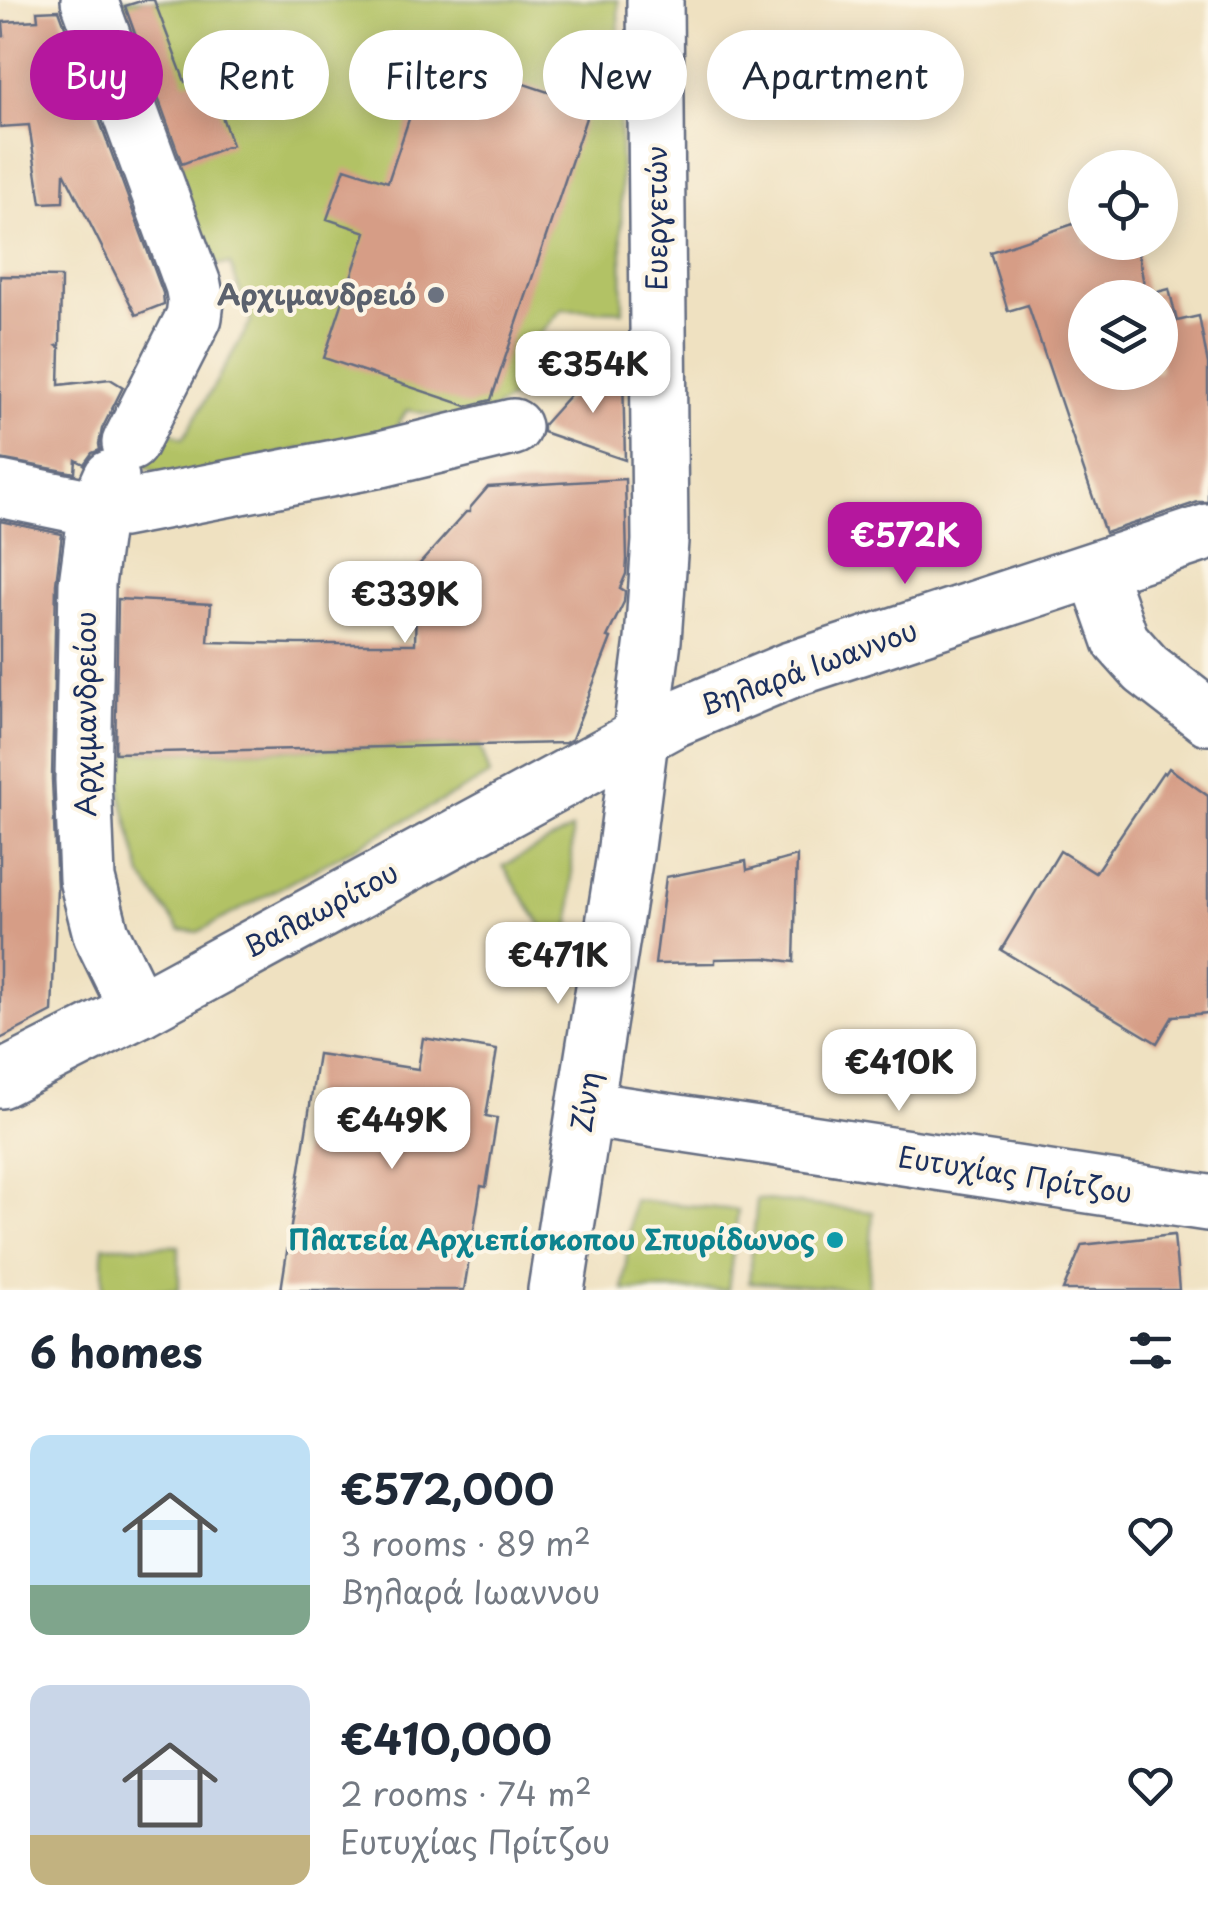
<!DOCTYPE html>
<html lang="en">
<head>
<meta charset="utf-8">
<style>
  :root { --surface:#fff; --page:#f2f2f3; --text:#1f2937; --muted:#747a83; --accent:#b5179e }
  body { margin:0; font-family:"Playpen Sans",sans-serif; background:var(--page); color:var(--text); height:100vh; display:flex; flex-direction:column; font-size:38px; white-space:nowrap }
  * { box-sizing:border-box; margin:0 }
  p { font-size:32px; color:var(--muted) }
  .icon { flex:none; width:55px; height:55px; fill:none; stroke:currentColor; stroke-width:2; stroke-linecap:round; stroke-linejoin:round }
  .map { position:relative; height:1290px; overflow:hidden }
  .drawer { display:flex; flex-direction:column; background:var(--surface); flex:1 }
  .drawer>* { flex:none }
  .hud { position:absolute; left:30px; top:30px; width:1150px; height:90px; display:flex; gap:20px }
  .buttons { position:absolute; left:1068px; top:150px; display:grid; gap:20px }
  .buttons a { display:grid; place-items:center; width:110px; height:110px; border-radius:50%; background:var(--surface); box-shadow:0 5px 25px #0003; font-size:50px }
  .price { position:absolute; translate:-50% -85px; padding:0 22px; border-radius:20px; background:#fff; color:#222; font-size:32px; line-height:65px; filter:drop-shadow(0 2px 5px #0008) }
  .price::after { content:''; position:absolute; left:50%; top:60px; width:30px; height:22px; margin-left:-15px; background:inherit; clip-path:polygon(0 0,100% 0,50% 100%) }
  .price.on { background:var(--accent); color:#fff }
  ul { padding:0; list-style:none }
  li { display:flex; align-items:center; gap:30px; height:250px; padding:0 30px }
  li span { display:grid; place-items:center; flex:none; width:280px; height:200px; border-radius:20px; color:#555 }
  li>.icon { margin-inline-start:auto }
  span .icon { width:120px; height:120px; fill:#fffc; stroke-width:1 }
  li b { font-size:42px }
  h2 { display:flex; justify-content:space-between; align-items:center; height:120px; padding:0 30px; font-size:42px }
  .pill { padding:0 35px; border-radius:45px; background:var(--surface); box-shadow:0 5px 25px #0003; font-size:35px; line-height:90px }
  .pill.on { background:var(--accent); color:#fff }
  .map>svg:first-child { display:block }
</style>
</head>
<body>
<div class="map">
<svg width="1208" height="1290" viewBox="0 0 1208 1290">
  <rect width="100%" height="100%" fill="#fcf5e5"/>
  <filter id="ink" filterUnits="userSpaceOnUse"><feTurbulence type="fractalNoise" baseFrequency=".01" numOctaves="2"/><feDisplacementMap in="SourceGraphic" scale="20" xChannelSelector="R" yChannelSelector="G"/><feConvolveMatrix kernelMatrix="1 2 1 2 8 2 1 2 1" color-interpolation-filters="sRGB"/></filter>
  <filter id="wash" filterUnits="userSpaceOnUse"><feTurbulence type="fractalNoise" baseFrequency=".0048" numOctaves="4" result="noise"/><feDisplacementMap in="SourceGraphic" scale="40" xChannelSelector="R" yChannelSelector="G"/><feGaussianBlur stdDeviation="2.25" result="paint"/><feColorMatrix in="noise" values="0 0 0 0 0 0 0 0 0 0 0 0 0 0 0 0 0 1.4 0 .05"/><feComposite in="paint" operator="in"/></filter>
  <g filter="url(#wash)">
    <rect width="100%" height="100%" fill="#efe1c1"/>
    <path fill="#b2c265" stroke="#667862" stroke-width="2.5" d="M 109,0 L 618,0 L 623,311 L 562,309 L 534,341 L 519,393 L 473,423 L 407,410 L 396,428 L 170,479 L 145,466 L 157,424 L 183,439 L 251,322 L 230,264 L 210,265 Z
      M 480,745 L 490,775 L 198,932 L 180,930 L 142,876 L 121,795 L 121,753 Z
      M 572,829 L 572,907 L 566,963 L 503,866 Z
      M 757,1199 L 873,1212 L 868,1290 L 749,1282 Z
      M 633,1200 L 738,1210 L 728,1290 L 623,1290 Z
      M 103,1246 L 179,1246 L 179,1290 L 103,1290 Z"/>
    <g id="blocks">
      <path fill="#d69d86" fill-rule="evenodd" d="M 144,0 L 154,0 L 185,82 L 207,74 L 232,145 L 182,164 L 125,6 Z
        M 59,10 L 163,293 L 164,304 L 136,315 L 64,172 L 63,202 L 41,203 L 29,125 L 0,127 L 0,37 L 4,36 L 3,22 L 38,20 L 37,11 Z
        M 431,53 L 590,106 L 491,400 L 467,406 L 324,358 L 366,232 L 327,219 L 345,168 L 388,182 Z
        M 1085,220 L 1085,242 L 1136,242 L 1146,295 L 1169,289 L 1177,321 L 1199,316 L 1208,364 L 1208,502 L 1198,502 L 1105,533 L 1028,305 L 1008,311 L 990,252 ZM 1085,298 L 1160,298 L 1160,372 L 1085,372 Z
        M 0,276 L 61,277 L 60,345 L 57,346 L 60,348 L 59,385 L 110,379 L 123,387 L 102,429 L 99,444 L 100,450 L 92,453 L 84,464 L 76,460 L 75,473 L 0,459 Z
        M 623,375 L 625,460 L 543,432 L 543,425 L 587,376 Z
        M 625,479 L 627,559 L 626,574 L 620,588 L 625,591 L 624,602 L 607,637 L 611,638 L 572,739 L 565,743 L 115,753 L 118,599 L 211,604 L 208,642 L 297,644 L 415,644 L 417,567 L 466,512 L 470,512 L 470,508 L 488,487 Z
        M 0,521 L 62,534 L 56,583 L 52,779 L 57,888 L 52,1012 L 0,1039 Z
        M 1169,768 L 1208,796 L 1208,1013 L 1173,1016 L 1157,1043 L 1001,950 L 1060,851 L 1095,873 L 1163,772 L 1165,774 Z
        M 797,856 L 794,962 L 765,958 L 715,959 L 715,963 L 655,964 L 666,877 L 746,861 L 747,870 Z
        M 423,1038 L 497,1050 L 486,1116 L 497,1118 L 486,1187 L 481,1186 L 464,1290 L 281,1290 L 318,1054 L 418,1069 Z
        M 1174,1235 L 1179,1290 L 1063,1290 L 1082,1245 Z"/>
    </g>
  </g>
  <g filter="url(#ink)">
    <use href="#blocks" fill-opacity="0" stroke="#656d81" stroke-width="2.5"/>
    <g fill="none" stroke-linecap="round" stroke-linejoin="round">
      <g stroke="#656d81" stroke-width="60">
        <path id="minor" d="M 89,0 L 193,285 L 196,301 L 194,317 L 130,443
          M 111,478 L 97,509 L 87,584 L 83,780 L 87,879 L 101,934 L 138,1010
          M 0,489 L 97,509 L 122,509 L 381,459 L 513,427
          M 1096,570 L 1121,641 L 1146,669 L 1208,717
          M 585,1109 L 1208,1203
          M 556,1290 L 625,855 L 653,640 L 660,541 L 655,0"/>
      </g>
      <g stroke="#656d81" stroke-width="60">
        <path id="major" d="M 0,1080 L 138,1010 L 674,719 L 790,670 L 1208,532"/>
      </g>
      <use href="#minor" stroke="#fff" stroke-width="55"/>
      <use href="#major" stroke="#fff" stroke-width="55"/>
    </g>
  </g>
  <circle fill="#6b7280" stroke="#fcf5e5" stroke-width="4" cx="436" cy="295" r="10"/>
  <circle fill="#0f9aa8" stroke="#fcf5e5" stroke-width="4" cx="835" cy="1240" r="10"/>
  <g text-anchor="middle" stroke-width="8" stroke-linejoin="round" paint-order="stroke">
    <g font-size="28" fill="#1b2f5e" stroke="#fcf5e5">
      <text transform="translate(657 218) rotate(-90)" y="10">Ευεργετών</text>
      <text transform="translate(809 668) rotate(-20)" y="10">Βηλαρά Ιωαννου</text>
      <text transform="translate(86 714) rotate(-90)" y="10">Αρχιμανδρείου</text>
      <text transform="translate(321 910) rotate(-28)" y="10">Βαλαωρίτου</text>
      <text transform="translate(586 1102) rotate(-81)" y="10">Ζίνη</text>
      <text transform="translate(1015 1175) rotate(9)" y="10">Ευτυχίας Πρίτζου</text>
    </g>
    <g font-size="28" font-weight="bold" fill="#5b616d" stroke="#fcf5e5" text-anchor="end">
      <text x="416" y="305">Αρχιμανδρειό</text>
    </g>
    <g font-size="28" font-weight="bold" fill="#0d838f" stroke="#fcf5e5" text-anchor="end">
      <text x="815" y="1250">Πλατεία Αρχιεπίσκοπου Σπυρίδωνος</text>
    </g>
  </g>
</svg>
<div class="buttons">
<a><svg class="icon" aria-label="locate" viewBox="0 0 24 24"><circle cx="12" cy="12" r="6"/><path d="M12 2v4M12 18v4M2 12h4M18 12h4"/></svg></a>
<a><svg class="icon" aria-label="layers" viewBox="0 0 24 24"><path d="M12 4l9 5-9 5-9-5zM3 14l9 5 9-5"/></svg></a>
</div>
<b class="price" style="left:593px;top:416px">€354K</b>
<b class="price on" style="left:905px;top:587px">€572K</b>
<b class="price" style="left:405px;top:646px">€339K</b>
<b class="price" style="left:558px;top:1007px">€471K</b>
<b class="price" style="left:899px;top:1114px">€410K</b>
<b class="price" style="left:392px;top:1172px">€449K</b>
<div class="hud">
<a class="pill on">Buy</a>
<a class="pill">Rent</a>
<a class="pill">Filters</a>
<a class="pill">New</a>
<a class="pill">Apartment</a>
</div>
</div>
<section class="drawer">
<h2>6 homes<svg class="icon" aria-label="filters" viewBox="0 0 24 24"><path d="M4 7h16M4 17h16"/><circle cx="9" cy="7" r="2"/><circle cx="15" cy="17" r="2"/></svg></h2>
<ul>
<li><span style="background:linear-gradient(#bfe0f5 75%,#7fa58c 0)"><svg class="icon" aria-label="home" viewBox="0 0 24 24"><path d="M3 11l9-7 9 7M6 9v11h12V9"/></svg></span><div><b>€572,000</b><p>3 rooms · 89 m²</p><p>Βηλαρά Ιωαννου</p></div><svg class="icon" aria-label="heart" viewBox="0 0 24 24"><path d="M12 20l-8-8c-3-5 5-10 8-4 3-6 11-1 8 4z"/></svg></li>
<li><span style="background:linear-gradient(#c9d6e8 75%,#c2b280 0)"><svg class="icon" aria-label="home" viewBox="0 0 24 24"><path d="M3 11l9-7 9 7M6 9v11h12V9"/></svg></span><div><b>€410,000</b><p>2 rooms · 74 m²</p><p>Ευτυχίας Πρίτζου</p></div><svg class="icon" aria-label="heart" viewBox="0 0 24 24"><path d="M12 20l-8-8c-3-5 5-10 8-4 3-6 11-1 8 4z"/></svg></li>
</ul>
</section>
</body>
</html>
